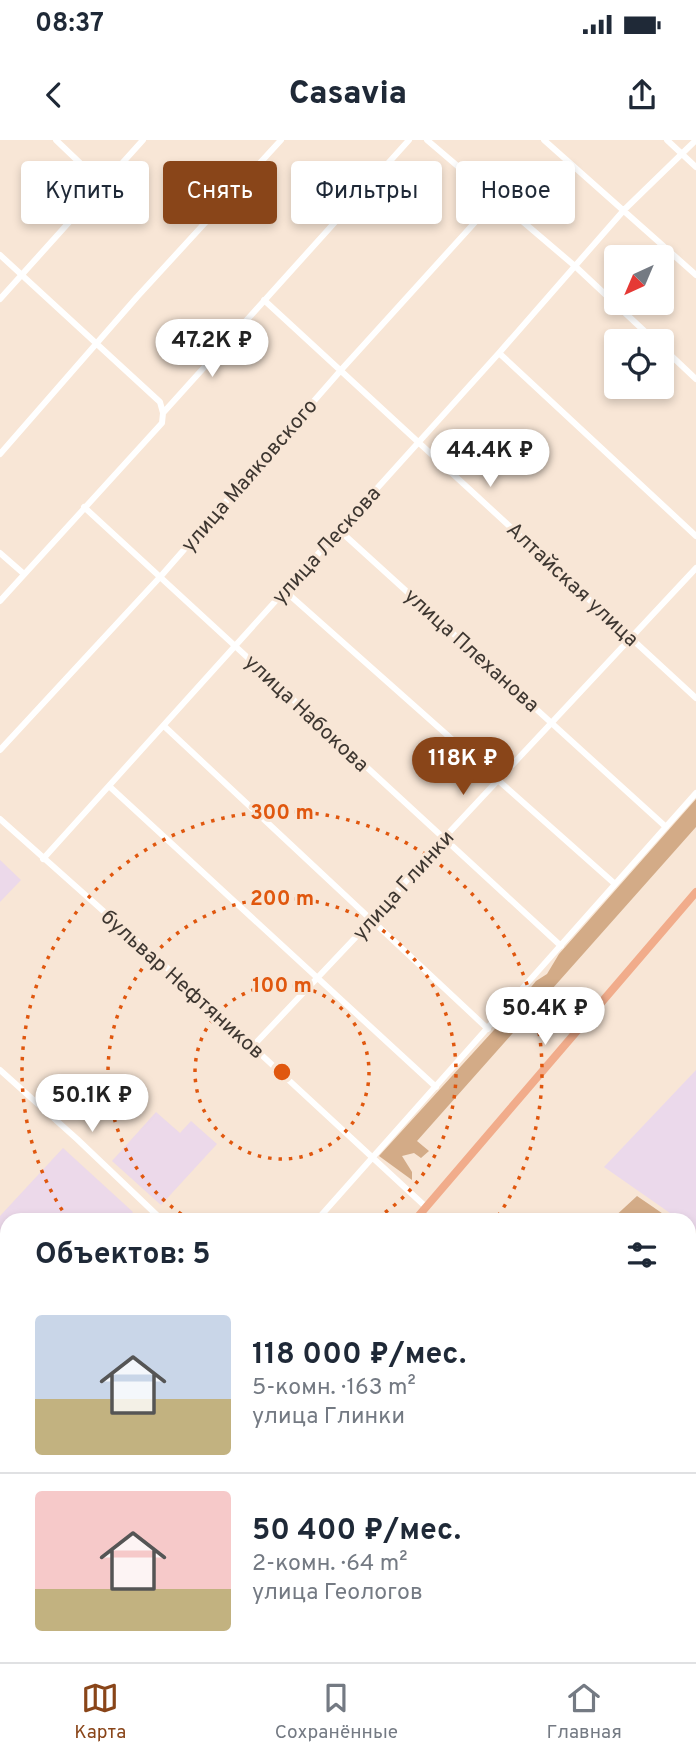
<!DOCTYPE html>
<html lang="ru">
<head>
<meta charset="utf-8">
<style>
  :root { --surface:#fff; --page:#f2f2f3; --text:#1f2937; --muted:#747a83; --line:#e0e1e3; --accent:#894519 }
  body { margin:0; font-family:Overpass,sans-serif; background:var(--page); color:var(--text); height:100vh; display:flex; flex-direction:column; font-size:26px; white-space:nowrap }
  * { box-sizing:border-box; margin:0 }
  p { font-size:23px; color:var(--muted) }
  .icon { flex:none; width:38px; height:38px; fill:none; stroke:currentColor; stroke-width:2; stroke-linecap:round; stroke-linejoin:round }
  .map { position:relative; flex:1; overflow:hidden }
  .details { position:absolute; left:0px; top:1073px; width:696px; height:450px; display:flex; flex-direction:column; background:var(--surface); border-radius:21px 21px 0 0; box-shadow:0 4px 10px #0003 }
  .details>* { flex:none }
  .hud { position:absolute; left:21px; top:21px; width:654px; height:63px; display:flex; gap:14px }
  .needle { width:46px; rotate:224deg }
  .fabs { position:absolute; left:604px; top:105px; display:grid; gap:14px }
  .fabs a { display:grid; place-items:center; width:70px; height:70px; border-radius:7px; background:var(--surface); box-shadow:0 4px 10px #0003; font-size:35px }
  .price { position:absolute; translate:-50% -60px; padding:0 16px; border-radius:24px; background:#fff; color:#222; font-size:23px; line-height:46px; filter:drop-shadow(0 2px 4px #0008) }
  .price::after { content:''; position:absolute; left:50%; top:42px; width:21px; height:16px; margin-left:-10px; background:inherit; clip-path:polygon(0 0,100% 0,50% 100%) }
  .price.on { background:var(--accent); color:#fff }
  ul { padding:0; list-style:none }
  li { display:flex; align-items:center; gap:21px; height:175px; padding:0 35px }
  li+li { border-top:2px solid var(--line) }
  li span { display:grid; place-items:center; flex:none; width:196px; height:140px; border-radius:7px; color:#555 }
  li>.icon { margin-inline-start:auto }
  span .icon { width:84px; height:84px; fill:#fffc; stroke-width:1 }
  li b { font-size:30px }
  h2 { display:flex; justify-content:space-between; align-items:center; height:84px; padding:0 35px; font-size:30px }
  .tag { padding:0 24px; border-radius:7px; background:var(--surface); box-shadow:0 4px 10px #0003; font-size:24px; line-height:63px }
  .tag.on { background:var(--accent); color:#fff }
  .status { display:flex; justify-content:space-between; align-items:center; height:49px; padding:0 35px; background:var(--surface); direction:ltr }
  .status svg { height:19px; fill:currentColor }
  header { display:flex; justify-content:space-between; align-items:center; height:91px; padding:0 35px; background:var(--surface); font-size:32px; font-weight:800 }
  .tab-bar { display:flex; justify-content:space-around; align-items:center; height:98px; border-top:2px solid var(--line); background:var(--surface); font-size:19px; color:var(--muted) }
  .tab-bar a { display:grid; justify-items:center; gap:4px }
  .tab-bar .on { color:var(--accent) }
  .map>svg:first-child { display:block }
</style>
</head>
<body>
<div class="status"><b>08:37</b><svg viewBox="0 0 49 12"><path d="M0 12V9h3v3zM5 12V6h3v6zM10 12V3h3v9zM15 12V0h3v12zM26 1h20v11H26zM47 4h2v5h-2z"/></svg></div>
<header><svg class="icon" aria-label="back" viewBox="0 0 24 24"><path d="M15 5l-7 7 7 7"/></svg>Casavia<svg class="icon" aria-label="share" viewBox="0 0 24 24"><path d="M12 15V3M7 8l5-5 5 5M5 13v7h14v-7"/></svg></header>
<div class="map">
<svg width="696" height="1522" viewBox="0 0 696 1522">
  <rect width="100%" height="100%" fill="#f8e6d6"/>
  <path fill="#ebd9eb" d="M 696,930 L 696,1091 L 690,1086 L 690,1080 L 680,1080 L 604,1027 Z
    M 97,1516 L 376,1516 L 371,1522 L 92,1522 Z"/>
  <path fill="#ecd9ea" d="M 0,720 L 21,740 L 0,762 Z
    M 156,972 L 180,993 L 191,981 L 217,1004 L 161,1065 L 112,1021 Z
    M 63,1008 L 133,1072 L 126,1080 L 7,1080 L 7,1170 L 0,1163 L 0,1076 Z"/>
  <path fill="#e3c5ab" d="M 696,1363 L 696,1522 L 450,1522 L 450,1516 L 690,1516 L 690,1367 Z"/>
  <path fill="#d3ab87" d="M 696,659 L 696,687 L 417,1001 L 429,1011 L 421,1018 L 414,1013 L 402,1016 L 412,1032 L 412,1040 L 379,1016 L 514,868 L 536,841 L 547,834 L 559,814 Z
    M 637,1056 L 672,1080 L 611,1080 Z
    M 690,1092 L 696,1096 L 696,1328 L 690,1323 Z"/>
  <g fill="none" stroke-linecap="round" stroke-linejoin="round">
    <path stroke="#fff" stroke-width="6" d="M 56,0 L 102,44
      M 427,0 L 576,127 L 655,201
      M 544,0 L 696,135
      M 667,0 L 696,27
      M 0,115 L 160,262 L 163,273
      M 0,159 L 143,0
      M 264,160 L 696,558
      M 662,207 L 696,239
      M 499,213 L 696,396
      M 0,314 L 137,157 L 281,0
      M 84,367 L 561,806
      M 339,390 L 666,687
      M 0,413 L 24,434
      M 285,451 L 615,744
      M 0,461 L 162,283 L 163,273 L 409,0
      M 164,586 L 488,889
      M 0,610 L 161,436 L 341,230 L 497,58
      M 109,646 L 436,947
      M 0,679 L 174,834 L 426,1067
      M 43,719 L 499,213 L 624,70 L 696,0
      M 252,907 L 372,780 L 443,699 L 696,428
      M 0,930 L 77,999 L 162,1080
      M 317,1080 L 696,653
      M 0,1193 L 7,1186
      M 59,1522 L 63,1516"/>
    <path stroke="#f1ac8b" stroke-width="8" d="M 415,1080 L 696,752
      M 0,1521 L 7,1513"/>
  </g>
  <g fill="none" stroke="#e0570e" stroke-width="3.5" stroke-dasharray="3.5 7">
    <circle cx="282" cy="932" r="87"/>
    <path d="M190 1080A174 174 0 1 1 374 1080"/>
    <path d="M68 1079A260 260 0 1 1 496 1079"/>
  </g>
  <g text-anchor="middle" stroke-width="6" stroke-linejoin="round" paint-order="stroke">
    <g font-size="21" fill="#3e3731" stroke="#f8e6d6">
      <text transform="translate(249 335) rotate(-49)" y="7">улица Маяковского</text>
      <text transform="translate(326 405) rotate(-48)" y="7">улица Лескова</text>
      <text transform="translate(573 444) rotate(43)" y="7">Алтайская улица</text>
      <text transform="translate(472 510) rotate(42)" y="7">улица Плеханова</text>
      <text transform="translate(307 573) rotate(43)" y="7">улица Набокова</text>
      <text transform="translate(403 745) rotate(-48)" y="7">улица Глинки</text>
      <text transform="translate(183 844) rotate(42)" y="7">бульвар Нефтяников</text>
    </g>
  </g>
  <circle cx="282" cy="932" r="10" fill="#e0570e" stroke="#f8e6d6" stroke-width="3.5"/>
  <g font-size="21" text-anchor="middle" font-weight="bold" fill="#e0570e" stroke="#f8e6d6" stroke-width="6" stroke-linejoin="round" paint-order="stroke">
    <text x="282" y="679">300 m</text>
    <text x="282" y="765">200 m</text>
    <text x="282" y="852">100 m</text>
  </g>
</svg>
<div class="fabs">
<a><svg class="needle" viewBox="-14 -14 28 28"><path d="M0-13l5 13h-10z" fill="#e53935"/><path d="M0 13l5-13h-10z" fill="#747a83"/></svg></a>
<a><svg class="icon" aria-label="locate" viewBox="0 0 24 24"><circle cx="12" cy="12" r="6"/><path d="M12 2v4M12 18v4M2 12h4M18 12h4"/></svg></a>
</div>
<b class="price" style="left:212px;top:239px">47.2K ₽</b>
<b class="price" style="left:490px;top:349px">44.4K ₽</b>
<b class="price on" style="left:463px;top:657px">118K ₽</b>
<b class="price" style="left:545px;top:907px">50.4K ₽</b>
<b class="price" style="left:92px;top:994px">50.1K ₽</b>
<div class="hud">
<a class="tag">Купить</a>
<a class="tag on">Снять</a>
<a class="tag">Фильтры</a>
<a class="tag">Новое</a>
</div>
<section class="details">
<h2>Объектов: 5<svg class="icon" aria-label="filters" viewBox="0 0 24 24"><path d="M4 7h16M4 17h16"/><circle cx="9" cy="7" r="2"/><circle cx="15" cy="17" r="2"/></svg></h2>
<ul>
<li><span style="background:linear-gradient(#c9d6e8 60%,#c2b280 0)"><svg class="icon" aria-label="home" viewBox="0 0 24 24"><path d="M3 11l9-7 9 7M6 9v11h12V9"/></svg></span><div><b>118 000 ₽/мес.</b><p>5-комн. · 163 m²</p><p>улица Глинки</p></div></li>
<li><span style="background:linear-gradient(#f6c9c9 70%,#c2b280 0)"><svg class="icon" aria-label="home" viewBox="0 0 24 24"><path d="M3 11l9-7 9 7M6 9v11h12V9"/></svg></span><div><b>50 400 ₽/мес.</b><p>2-комн. · 64 m²</p><p>улица Геологов</p></div></li>
</ul>
</section>
</div>
<nav class="tab-bar">
<a class="on"><svg class="icon" aria-label="map" viewBox="0 0 24 24"><path d="M3 6l6-2 6 2 6-2v14l-6 2-6-2-6 2zM9 4v14M15 6v14"/></svg>Карта</a>
<a><svg class="icon" aria-label="saved" viewBox="0 0 24 24"><path d="M7 4h10v16l-5-4-5 4z"/></svg>Сохранённые</a>
<a><svg class="icon" aria-label="home" viewBox="0 0 24 24"><path d="M3 11l9-7 9 7M6 9v11h12V9"/></svg>Главная</a>
</nav>
</body>
</html>
